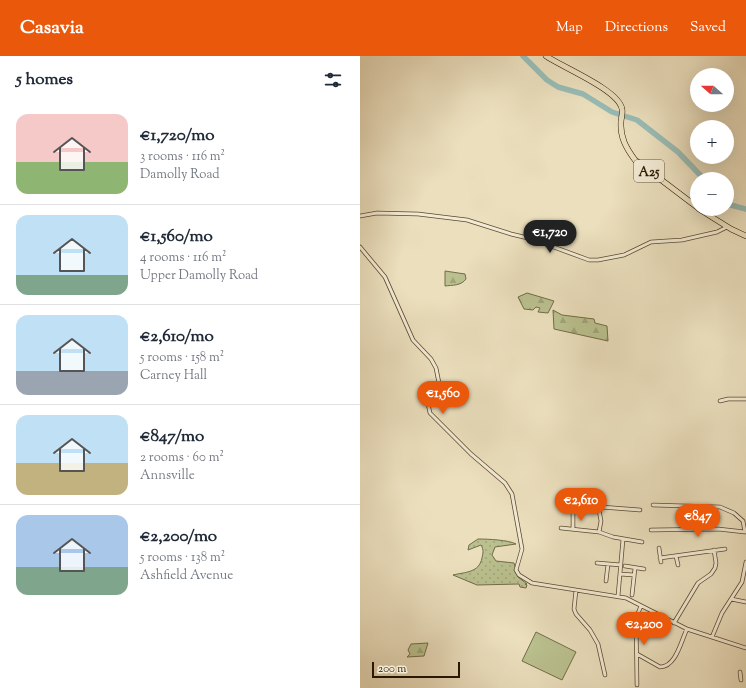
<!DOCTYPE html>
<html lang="en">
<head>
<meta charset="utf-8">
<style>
  :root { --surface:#fff; --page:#f2f2f3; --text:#1f2937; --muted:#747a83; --line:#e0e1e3; --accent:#ea580c }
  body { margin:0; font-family:"Sorts Mill Goudy",serif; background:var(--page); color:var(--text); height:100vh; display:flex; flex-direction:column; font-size:15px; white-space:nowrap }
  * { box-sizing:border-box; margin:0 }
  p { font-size:13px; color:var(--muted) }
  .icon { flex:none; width:22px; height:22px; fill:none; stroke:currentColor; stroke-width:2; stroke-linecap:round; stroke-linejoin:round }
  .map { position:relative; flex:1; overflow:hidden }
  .sheet { display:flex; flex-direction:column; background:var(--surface); width:360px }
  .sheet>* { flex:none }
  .needle { width:26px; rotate:291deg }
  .controls { position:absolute; left:330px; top:12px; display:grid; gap:8px }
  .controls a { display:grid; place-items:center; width:44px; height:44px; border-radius:50%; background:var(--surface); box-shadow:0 4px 16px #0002; font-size:20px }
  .scale { position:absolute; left:12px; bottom:10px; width:88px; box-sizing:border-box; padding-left:4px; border:2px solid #291700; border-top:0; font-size:11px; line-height:14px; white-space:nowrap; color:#291700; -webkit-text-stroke:3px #f2ead4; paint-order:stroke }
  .price { position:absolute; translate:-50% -34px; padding:0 9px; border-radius:14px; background:var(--accent); color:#fff; font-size:13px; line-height:26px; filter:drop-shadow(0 1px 2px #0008) }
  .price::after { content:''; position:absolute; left:50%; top:24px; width:12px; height:9px; margin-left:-6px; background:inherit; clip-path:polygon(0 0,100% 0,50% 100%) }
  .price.selected { background:#222; color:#fff }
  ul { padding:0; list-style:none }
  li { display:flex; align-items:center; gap:12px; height:100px; padding:0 16px }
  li+li { border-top:1px solid var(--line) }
  li span { display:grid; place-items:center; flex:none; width:112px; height:80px; border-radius:12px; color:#555 }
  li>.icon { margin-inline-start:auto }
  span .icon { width:48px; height:48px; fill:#fffc; stroke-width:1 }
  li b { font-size:17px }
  h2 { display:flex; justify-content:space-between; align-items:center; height:48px; padding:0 16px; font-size:17px }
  header { display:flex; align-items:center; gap:24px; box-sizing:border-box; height:56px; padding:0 20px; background:var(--accent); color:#fff }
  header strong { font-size:19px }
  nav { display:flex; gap:22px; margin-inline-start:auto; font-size:14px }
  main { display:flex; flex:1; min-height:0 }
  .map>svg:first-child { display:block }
</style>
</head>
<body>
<header>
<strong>Casavia</strong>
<nav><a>Map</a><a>Directions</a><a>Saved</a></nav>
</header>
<main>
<section class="sheet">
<h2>5 homes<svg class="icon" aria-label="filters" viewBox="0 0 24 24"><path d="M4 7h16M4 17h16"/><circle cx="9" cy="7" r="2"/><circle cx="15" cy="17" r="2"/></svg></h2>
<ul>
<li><span style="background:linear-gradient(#f6c9c9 60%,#8fb573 0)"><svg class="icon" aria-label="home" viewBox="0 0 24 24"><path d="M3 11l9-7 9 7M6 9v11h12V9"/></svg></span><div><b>€1,720/mo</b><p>3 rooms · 116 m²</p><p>Damolly Road</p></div></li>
<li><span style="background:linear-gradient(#bfe0f5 75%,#7fa58c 0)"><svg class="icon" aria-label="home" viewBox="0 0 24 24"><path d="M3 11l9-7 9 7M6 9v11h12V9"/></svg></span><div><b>€1,560/mo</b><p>4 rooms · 116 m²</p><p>Upper Damolly Road</p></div></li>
<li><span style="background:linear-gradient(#bfe0f5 70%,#9aa5b1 0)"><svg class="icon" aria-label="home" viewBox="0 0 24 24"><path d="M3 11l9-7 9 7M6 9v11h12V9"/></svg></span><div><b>€2,610/mo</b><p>5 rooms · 158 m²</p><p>Carney Hall</p></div></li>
<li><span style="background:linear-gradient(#bfe0f5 60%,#c2b280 0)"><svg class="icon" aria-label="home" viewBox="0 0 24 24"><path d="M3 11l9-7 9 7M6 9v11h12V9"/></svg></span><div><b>€847/mo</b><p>2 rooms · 60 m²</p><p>Annsville</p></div></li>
<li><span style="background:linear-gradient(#a9c7e8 65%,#7fa58c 0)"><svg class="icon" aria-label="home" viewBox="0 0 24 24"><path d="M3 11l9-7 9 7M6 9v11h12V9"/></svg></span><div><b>€2,200/mo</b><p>5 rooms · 138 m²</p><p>Ashfield Avenue</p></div></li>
</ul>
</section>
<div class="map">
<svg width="386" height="632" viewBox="0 0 386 632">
  <defs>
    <pattern id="grass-dots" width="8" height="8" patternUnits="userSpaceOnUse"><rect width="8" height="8" fill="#bac18f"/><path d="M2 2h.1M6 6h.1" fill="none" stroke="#a0a57a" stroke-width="1.8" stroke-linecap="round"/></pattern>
    <pattern id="forest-firs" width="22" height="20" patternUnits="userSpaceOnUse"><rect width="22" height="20" fill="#bac18f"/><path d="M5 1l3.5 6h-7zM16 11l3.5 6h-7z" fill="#a0a57a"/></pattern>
  </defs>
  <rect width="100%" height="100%" fill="#ebdfbd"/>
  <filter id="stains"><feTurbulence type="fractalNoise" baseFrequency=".005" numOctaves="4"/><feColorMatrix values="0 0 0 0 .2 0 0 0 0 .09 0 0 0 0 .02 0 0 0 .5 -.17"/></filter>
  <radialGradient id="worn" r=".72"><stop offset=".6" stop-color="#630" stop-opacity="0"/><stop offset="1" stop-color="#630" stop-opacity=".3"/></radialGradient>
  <path fill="url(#grass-dots)" stroke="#726c48" d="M 118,483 C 128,483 149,484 156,488 L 135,491 L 132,499 L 136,505 L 154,507 L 158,521 L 167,528 L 165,528 L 167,529 L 166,532 L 160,531 L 159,528 L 117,529 L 93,519 C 105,516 119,517 122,502 C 123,497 124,494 121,489 L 108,494 L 109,489 Z"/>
  <path fill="url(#forest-firs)" stroke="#726c48" d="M 85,215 L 105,218 L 106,223 C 101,230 92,229 85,230 Z
    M 167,237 L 194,245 L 188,257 L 178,256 L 180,252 L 176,251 L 173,254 L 164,253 L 158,241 Z
    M 193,254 L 202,259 L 234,263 L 235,267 L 247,270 L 248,285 L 194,273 Z
    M 68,587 L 64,600 L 47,601 L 50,598 L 48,594 L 51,588 Z"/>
  <path fill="#bac18f" stroke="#726c48" d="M 176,576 L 216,596 L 202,624 L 162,605 Z"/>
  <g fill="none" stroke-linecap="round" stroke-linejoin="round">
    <path stroke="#98bcb5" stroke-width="5.5" d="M 163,0 L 187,24 L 198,31 L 223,38 L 252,56 L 277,64 L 318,96 L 344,123
      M 367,148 L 386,153"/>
    <g stroke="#5a492f" stroke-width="4.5">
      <path id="street" d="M 0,160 L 17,157 L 58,158 L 107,164 L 151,178 L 172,183 L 229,204 L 238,204 L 264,199 L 291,186 L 322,184 L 357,176 L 367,171
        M 0,191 L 25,221 L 53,284 L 71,303 L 76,312 L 79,327 L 68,348 L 70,357 L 111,398 L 145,427 L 152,438 L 162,493 L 156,514 L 159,519 L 172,527 L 266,542 L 327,573 L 386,592
        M 360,345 L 368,343 L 386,343
        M 209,446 L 213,457 L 213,473
        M 293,449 L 360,451 L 374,457 L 383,465 L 385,476
        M 202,450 L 216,442
        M 280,454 L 241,451 L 239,454 L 241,465 L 239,476 L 253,481 L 282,486
        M 201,472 L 239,476
        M 291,474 L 358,473 L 385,476
        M 299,492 L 301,506
        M 316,500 L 318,509
        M 300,502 L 365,493
        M 237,507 L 261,509
        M 265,510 L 284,513
        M 260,518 L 274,519
        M 246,525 L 248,508
        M 216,534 L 214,553 L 216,558 L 230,574 L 238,588 L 245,619
        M 272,539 L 275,512
        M 258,540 L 263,483
        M 371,543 L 386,546
        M 314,567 L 338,527 L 351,518 L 355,512 L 356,507 L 354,494
        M 352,581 L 362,557 L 382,526 L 386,506
        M 277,598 L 300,611 C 316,611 321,585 327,573
        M 380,616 L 381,624
        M 277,629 L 276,562 L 281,550"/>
    </g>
    <g stroke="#291700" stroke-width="6">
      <path id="primary" d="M 186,0 C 202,11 259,34 262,53 C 263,57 261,62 261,66 C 260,81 266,92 275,104 L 337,151
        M 339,153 L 371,173 L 386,180"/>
    </g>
    <use href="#street" stroke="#f2ead4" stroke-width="3"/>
    <use href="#primary" stroke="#ebdfbd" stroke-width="5"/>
  </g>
  <g text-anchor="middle" stroke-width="4" stroke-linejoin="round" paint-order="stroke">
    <rect fill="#f2ead4" stroke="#655640" stroke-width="1" x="274" y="104" width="30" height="22" rx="3"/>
    <g font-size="13" font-weight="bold" fill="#291700">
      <text x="289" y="120">A25</text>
    </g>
  </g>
  <rect width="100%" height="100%" filter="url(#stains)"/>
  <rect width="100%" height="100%" fill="url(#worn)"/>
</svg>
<div class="controls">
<a><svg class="needle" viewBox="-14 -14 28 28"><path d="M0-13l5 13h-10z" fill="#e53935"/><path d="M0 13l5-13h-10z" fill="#747a83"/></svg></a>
<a>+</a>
<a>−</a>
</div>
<div class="scale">200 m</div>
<b class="price selected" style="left:190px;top:198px">€1,720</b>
<b class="price" style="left:83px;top:359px">€1,560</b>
<b class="price" style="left:221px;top:466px">€2,610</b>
<b class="price" style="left:338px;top:482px">€847</b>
<b class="price" style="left:284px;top:590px">€2,200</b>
</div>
</main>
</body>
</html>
